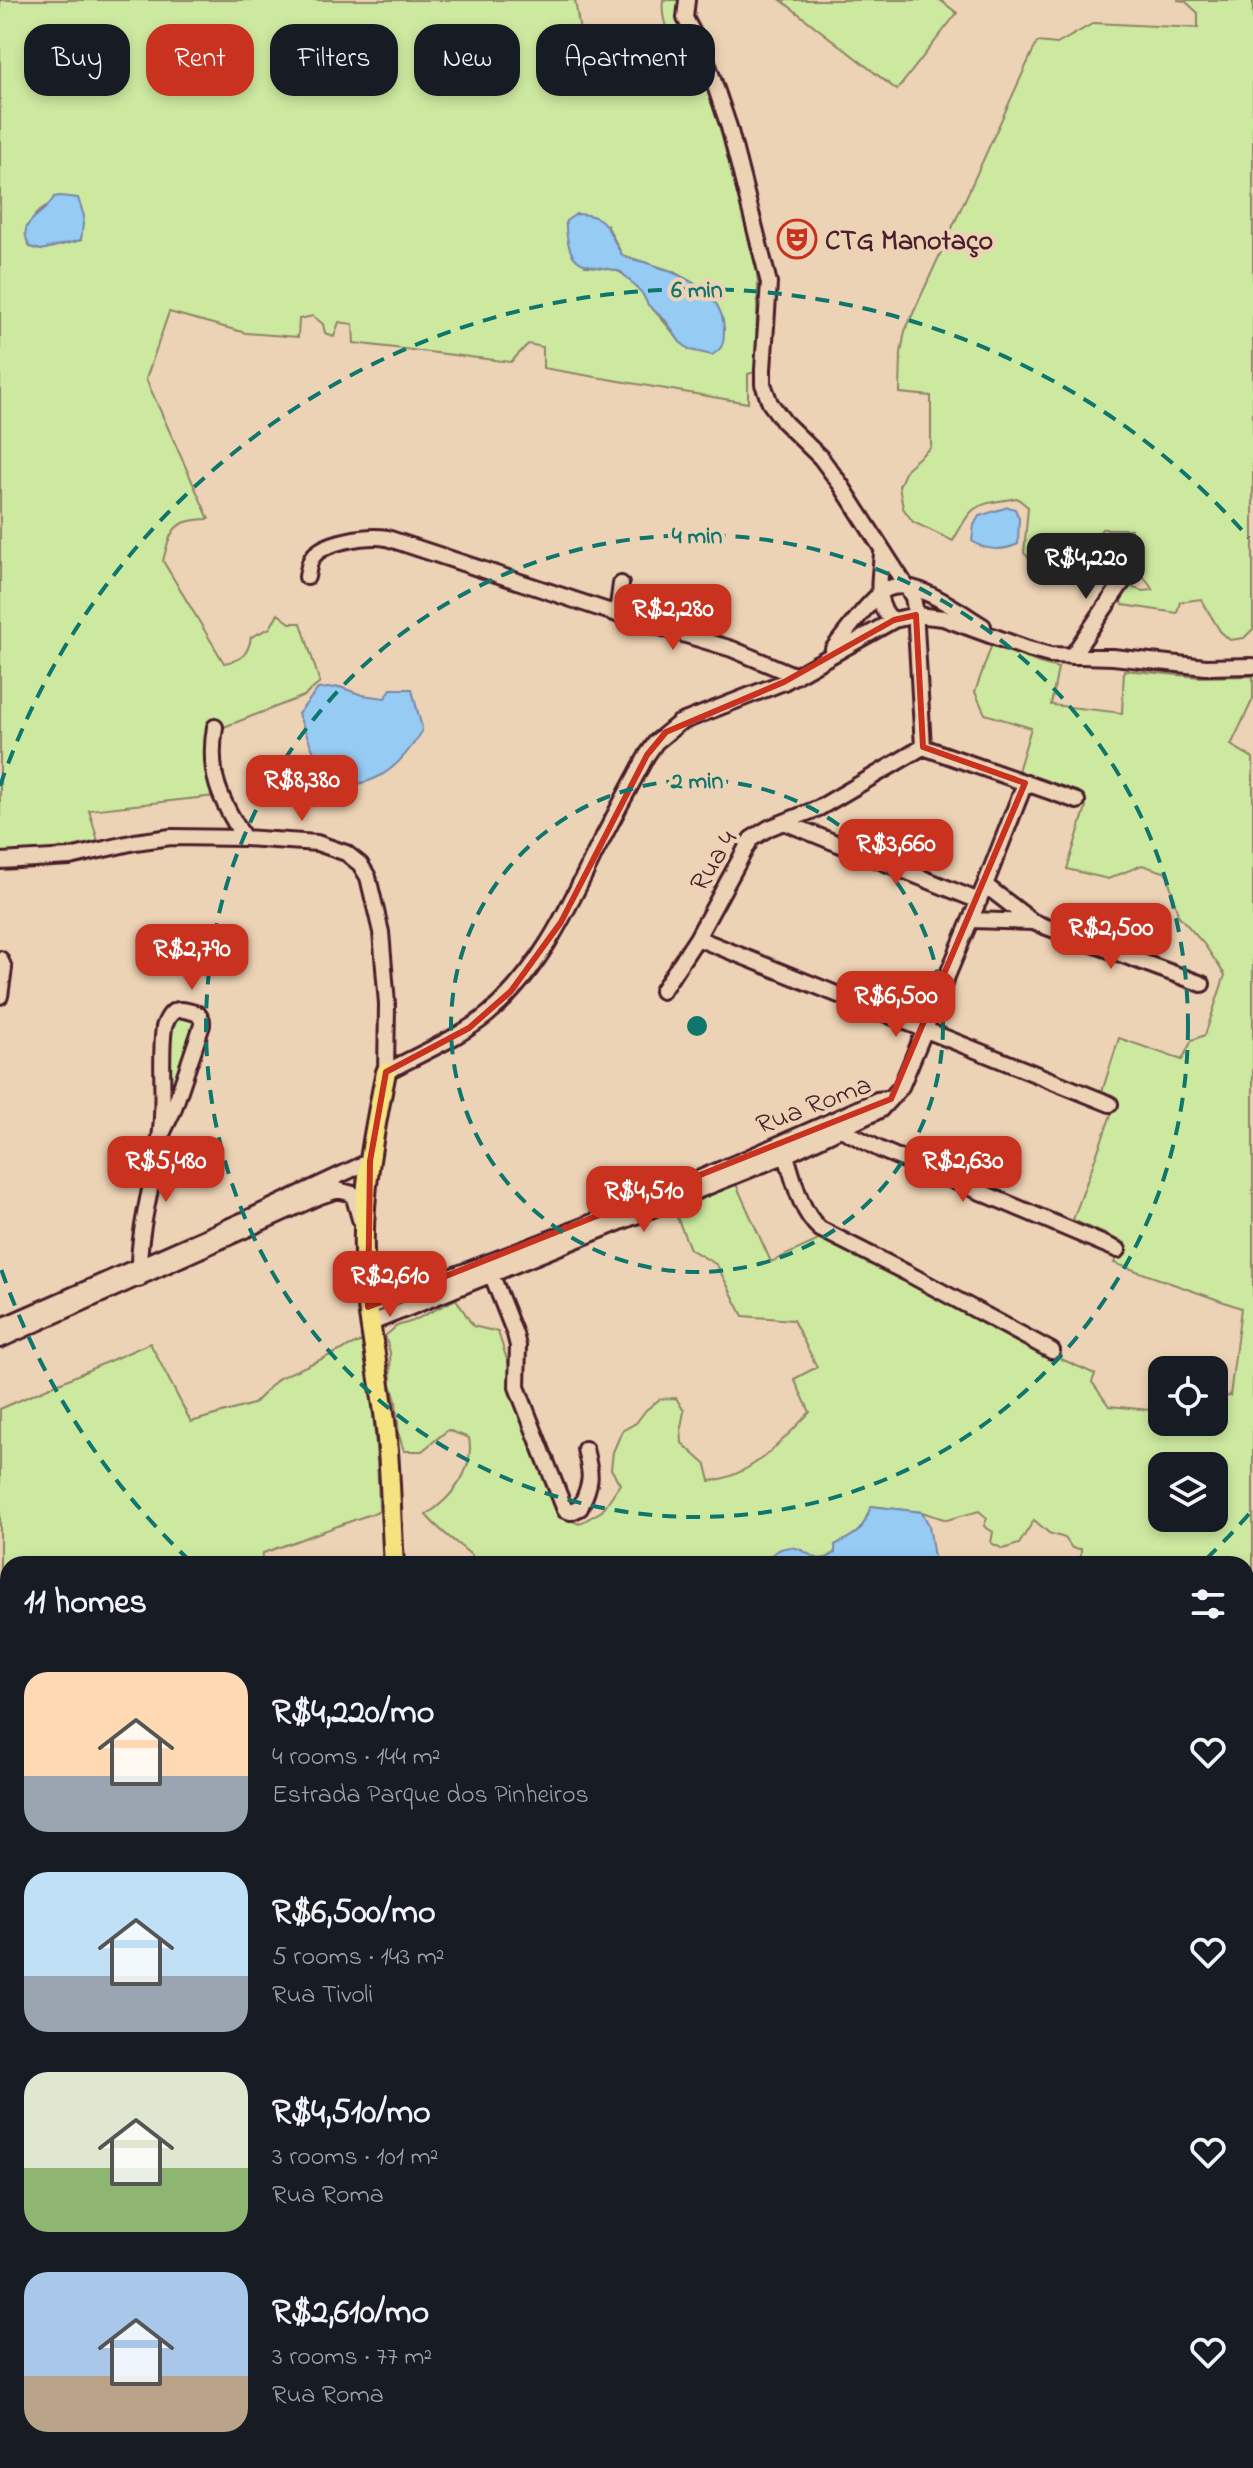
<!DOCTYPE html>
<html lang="en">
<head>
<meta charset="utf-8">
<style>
  :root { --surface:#171b24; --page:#20242c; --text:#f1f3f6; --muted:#9ea1a6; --accent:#c8321e }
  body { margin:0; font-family:"Indie Flower",sans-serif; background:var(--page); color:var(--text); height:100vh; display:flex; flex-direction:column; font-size:30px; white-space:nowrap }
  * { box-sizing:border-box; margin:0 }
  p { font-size:26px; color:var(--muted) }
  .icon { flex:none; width:44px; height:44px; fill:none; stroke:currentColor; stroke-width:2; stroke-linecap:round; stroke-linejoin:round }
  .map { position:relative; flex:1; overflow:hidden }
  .panel { position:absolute; left:0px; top:1556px; width:1254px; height:912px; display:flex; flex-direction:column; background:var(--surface); border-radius:24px 24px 0 0; box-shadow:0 4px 12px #0003 }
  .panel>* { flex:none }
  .hud { position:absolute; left:24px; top:24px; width:800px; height:72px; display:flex; gap:16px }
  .controls { position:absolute; left:1148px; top:1356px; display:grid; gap:16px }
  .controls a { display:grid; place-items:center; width:80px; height:80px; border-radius:16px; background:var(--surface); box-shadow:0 4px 12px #0003; font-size:40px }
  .price { position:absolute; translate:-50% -68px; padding:0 18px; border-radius:16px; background:var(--accent); color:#fff; font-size:26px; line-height:52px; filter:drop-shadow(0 2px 4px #0008) }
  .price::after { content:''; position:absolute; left:50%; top:48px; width:24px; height:18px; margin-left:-12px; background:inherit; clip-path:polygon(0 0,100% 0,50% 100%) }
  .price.active { background:#222; color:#fff }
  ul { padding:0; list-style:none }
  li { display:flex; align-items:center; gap:24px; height:200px; padding:0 24px }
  li span { display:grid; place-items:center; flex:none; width:224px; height:160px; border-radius:24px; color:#555 }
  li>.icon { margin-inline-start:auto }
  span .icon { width:96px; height:96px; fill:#fffc; stroke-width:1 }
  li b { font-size:34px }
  h2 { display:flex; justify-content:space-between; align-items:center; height:96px; padding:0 24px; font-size:34px }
  .tag { padding:0 28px; border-radius:24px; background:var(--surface); box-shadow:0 4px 12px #0003; font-size:28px; line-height:72px }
  .tag.active { background:var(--accent); color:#fff }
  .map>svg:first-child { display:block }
</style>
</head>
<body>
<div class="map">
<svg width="1253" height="2468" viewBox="0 0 1253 2468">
  <rect width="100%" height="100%" fill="#edd3b5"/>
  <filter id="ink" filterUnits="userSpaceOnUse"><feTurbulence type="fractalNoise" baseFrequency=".0125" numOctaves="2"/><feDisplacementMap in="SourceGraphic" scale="16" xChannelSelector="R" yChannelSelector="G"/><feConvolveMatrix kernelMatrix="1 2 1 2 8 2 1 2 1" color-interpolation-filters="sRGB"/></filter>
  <g filter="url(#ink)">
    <path fill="#cde9a0" stroke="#8c8466" stroke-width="2" fill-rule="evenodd" d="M 0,0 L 575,0 L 584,57 L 598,57 L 604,76 L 683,64 C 673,43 660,23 663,0 L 678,0 L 678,22 L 697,62 L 721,127 L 756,261 L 758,284 L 755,372 L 748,374 L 748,403 L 543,368 L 543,347 L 528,344 L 511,362 L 354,343 L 353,324 L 339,322 L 334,337 L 325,333 L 323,324 L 313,316 L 299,319 L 298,337 L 246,333 L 169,312 L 146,379 L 209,519 C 173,520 171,529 163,561 L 224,663 C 242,660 248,655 251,637 L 270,628 L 278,614 L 290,623 L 301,623 L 320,683 L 304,696 L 211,732 L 215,796 L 89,810 L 98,841 L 55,851 L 0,853 ZM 60,196 L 68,199 L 81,240 L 41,250 L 30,247 L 35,215 ZM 607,225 L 622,255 L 672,271 L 703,289 L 715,302 L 680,342 C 671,329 662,319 651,307 C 647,303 645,297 641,291 C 623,269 612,267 585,266 Z
      M 781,0 L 940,0 L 957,13 L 897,90 Z
      M 1177,0 L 1253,0 L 1253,629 L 1244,638 L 1230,640 L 1220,631 L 1201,599 L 1180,602 L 1177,613 L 1123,605 L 1119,598 L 1129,586 L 1142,591 L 1153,590 L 1128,555 L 1131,529 L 1102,529 L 1090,545 L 1081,550 L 1070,569 L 1039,570 L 1024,553 L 1028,507 L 1017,498 C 973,506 975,501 953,541 L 913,522 L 903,508 L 899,486 L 907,468 L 931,447 L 931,396 L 900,393 L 901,353 L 905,331 L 1037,42 L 1057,44 L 1094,23 L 1198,28 L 1198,13 L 1185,1 Z
      M 992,644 L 1039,663 L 1058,668 L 1051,705 L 1122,713 L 1124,670 L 1199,677 L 1253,676 L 1253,699 L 1231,745 L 1253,758 L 1253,2468 L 533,2468 L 535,2460 L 1246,2460 L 1246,1564 L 1093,1564 L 1081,1557 L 1081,1549 L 1072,1548 L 1065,1538 L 1049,1533 L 1034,1520 L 1019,1544 L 1003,1549 L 991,1543 L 993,1532 L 984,1526 L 987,1518 L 979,1511 L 947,1520 L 922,1512 L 871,1506 C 862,1531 859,1533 835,1545 L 836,1550 C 826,1564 812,1559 801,1550 L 769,1556 L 766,1564 L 468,1564 L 478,1561 C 461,1545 441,1533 426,1515 C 452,1498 475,1470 469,1438 L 448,1430 L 422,1451 L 404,1451 L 399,1435 L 396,1401 L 391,1384 L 390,1352 L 385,1336 L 397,1326 L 413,1321 L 456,1299 L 473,1326 L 498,1332 L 557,1514 L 579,1524 L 602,1511 L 620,1484 L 611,1469 L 613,1452 L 622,1431 L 636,1423 L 646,1410 L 660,1399 L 676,1398 L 684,1411 L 681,1428 L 682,1443 L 706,1465 L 710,1481 C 752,1476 782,1441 810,1412 L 794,1379 L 817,1367 L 793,1320 L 743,1316 L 717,1265 L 690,1249 L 674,1210 L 735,1182 L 771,1262 L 823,1238 L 1041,1350 L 1095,1374 L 1092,1382 L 1109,1406 L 1160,1411 L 1162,1400 L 1162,1422 L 1214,1422 L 1214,1397 L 1230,1396 L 1241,1308 L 1114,1263 L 1125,1243 L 1073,1220 L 1117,1098 L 1102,1092 L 1119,1038 L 1182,1060 L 1192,1040 L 1205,1035 L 1225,975 L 1204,944 L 1178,915 L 1167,873 L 1142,865 L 1108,879 L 1067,869 L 1086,807 L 1081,793 L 1018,771 L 1031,728 L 985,714 L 975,692 ZM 1162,1466 L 1214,1466 L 1214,1518 L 1162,1518 Z
      M 180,1013 L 198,1022 L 165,1117 L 168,1027 Z
      M 362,1341 C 373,1398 378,1453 379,1511 L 263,1553 L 260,1564 L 8,1564 L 8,1678 L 0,1682 L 0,1409 L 150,1343 L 191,1422 L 253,1404 L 279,1378 Z
      M 8,2304 L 8,2460 L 196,2460 L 193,2468 L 0,2468 L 0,2324 Z"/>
    <path fill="#96cbf4" stroke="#7886a4" stroke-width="2" d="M 60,196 L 78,198 L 84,216 L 81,240 L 41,250 L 30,247 C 14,219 45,217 54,197 Z
      M 576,214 C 610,214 607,232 622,255 C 630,260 638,260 647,263 C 678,273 723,290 724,329 C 724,342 724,348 712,355 L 690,350 L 680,342 L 666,321 L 648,305 L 642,293 L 621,272 C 601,264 575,272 569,246 C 567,238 565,230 566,221 Z
      M 1008,507 L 1015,509 L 1019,518 L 1018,544 C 1004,551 985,551 972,541 L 974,525 L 979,516 Z
      M 340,687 L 362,695 L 385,698 L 391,689 L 412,689 C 413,696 423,728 422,731 C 420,736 414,743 411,747 C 387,780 366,784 329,789 L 298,714 L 318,689 Z
      M 871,1506 L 922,1512 L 929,1525 L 935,1564 L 766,1564 C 770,1551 786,1544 799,1549 C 814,1555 818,1566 835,1553 L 835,1545 C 859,1533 862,1532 871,1506 Z
      M 8,2071 L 8,2143 L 0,2144 L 0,2073 Z"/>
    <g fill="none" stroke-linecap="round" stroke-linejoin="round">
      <g stroke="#4a1f2b" stroke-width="20">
        <path id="minor" d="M 687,0 L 685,18 L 705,56 L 729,127 L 769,283 L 763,369 L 763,384 L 770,403 L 784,422 L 821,458 L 841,485 L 913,597 L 915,609 L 923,747
          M 882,553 C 881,573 872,609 894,620
          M 307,577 C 308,571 309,563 312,558 C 323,541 368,535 387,538 L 617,614
          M 621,584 L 617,614 L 732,649 L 796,676
          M 833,649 C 844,635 872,596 887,589 C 913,576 961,613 983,626
          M 1072,656 L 1132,568
          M 215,727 C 207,775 220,798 244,838
          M 923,747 L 1077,801
          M 784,822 L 979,901
          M 0,861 L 70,857 L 135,842 L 171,837 L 244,838 L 317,843 L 346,853 L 360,864 L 368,877 L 381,932 L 387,1004 L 386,1072 C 419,1054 457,1039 487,1015 C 538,973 567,911 595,853 C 612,820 629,788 647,755 L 656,742 L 679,723 L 784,682 L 894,620 L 916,615 L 943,618 L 1028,649 L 1050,655 L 1113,657 L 1206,667 L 1253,666
          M 985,885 L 1033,922 L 1202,984
          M 971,920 L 1033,922
          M 697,938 L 1110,1104
          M 0,959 L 4,968 L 0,996
          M 662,991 L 697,938 L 751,839 L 769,828 L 819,808 L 923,747
          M 836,1124 L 841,1129 L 881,1150 L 1118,1250
          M 783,1147 C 793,1173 798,1210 820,1229 L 907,1273 L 1052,1351
          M 489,1268 L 515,1334 L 518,1346 L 517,1387 L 565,1510 L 571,1512 L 580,1508 C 592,1482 592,1476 585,1449
          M 139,1279 C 137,1232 153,1185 160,1138 C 166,1103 159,1063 164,1027 C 171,1007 179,1007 198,1014 L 202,1020 L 202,1025 L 173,1111 L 161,1136
          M 368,1307 C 540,1245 711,1177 877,1100 L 886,1099
          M 369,1324 L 786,1155 L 880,1110 L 901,1087 L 985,885 L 1025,783
          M 0,1327 L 244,1220 L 370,1161
          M 0,1340 L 320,1196 L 338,1190 L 353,1194 L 360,1219
          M 0,1734 L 8,1732
          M 0,1757 L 8,1785
          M 0,1894 L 8,1892"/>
      </g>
      <g stroke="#4a1f2b" stroke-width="24">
        <path id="major" d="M 386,1072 C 374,1131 362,1193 364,1254 C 365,1303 375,1351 382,1399 C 391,1454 390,1509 394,1564
          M 524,2468 L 526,2460"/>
      </g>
      <use href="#minor" stroke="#edd3b5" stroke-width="14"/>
      <use href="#major" stroke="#f5e382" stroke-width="18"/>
    </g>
  </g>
  <path fill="none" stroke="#c8321e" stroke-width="6" stroke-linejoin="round" d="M 916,615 L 923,747 L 1025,783 L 891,1099 L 368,1307 L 370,1161 L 386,1072 L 469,1028 L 511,991 L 561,922 L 647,755 L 666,732 L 784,682 L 894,620 Z"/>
  <g fill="none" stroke="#0f766e" stroke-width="4" stroke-dasharray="14 10">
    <circle cx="697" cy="1026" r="246"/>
    <circle cx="697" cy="1026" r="491"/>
    <path d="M1249 1514A737 737 0 0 1 1204 1561M190 1561A737 737 0 0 1 0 1266M0 786A737 737 0 0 1 1249 538"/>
  </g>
  <defs>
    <g id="theatre-ring" transform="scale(2)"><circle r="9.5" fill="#edd3b5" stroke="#c8321e" stroke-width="1.5"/><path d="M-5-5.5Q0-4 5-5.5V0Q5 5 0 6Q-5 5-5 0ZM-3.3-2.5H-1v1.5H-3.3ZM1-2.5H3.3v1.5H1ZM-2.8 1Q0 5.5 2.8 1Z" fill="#c8321e"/></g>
  </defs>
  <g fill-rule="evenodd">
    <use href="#theatre-ring" x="797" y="239"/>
  </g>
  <g text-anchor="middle" stroke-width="8" stroke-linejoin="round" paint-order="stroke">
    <g font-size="28" font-weight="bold" fill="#4a1f2b" stroke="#edd3b5" text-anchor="start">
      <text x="825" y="249">CTG Manotaço</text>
    </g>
    <g font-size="28" fill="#4a1f2b" stroke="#edd3b5">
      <text transform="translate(712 860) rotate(-59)" y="10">Rua 4</text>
      <text transform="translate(813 1103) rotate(-21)" y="10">Rua Roma</text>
    </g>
  </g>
  <circle cx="697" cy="1026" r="12" fill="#0f766e" stroke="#edd3b5" stroke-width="4"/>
  <g font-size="24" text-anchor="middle" font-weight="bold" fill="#0f766e" stroke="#edd3b5" stroke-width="8" stroke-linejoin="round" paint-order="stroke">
    <text x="697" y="297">6 min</text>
    <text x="697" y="543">4 min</text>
    <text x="697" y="788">2 min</text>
  </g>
</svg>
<div class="controls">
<a><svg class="icon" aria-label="locate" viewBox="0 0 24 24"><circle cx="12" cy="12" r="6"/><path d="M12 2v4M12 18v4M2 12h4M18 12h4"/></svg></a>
<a><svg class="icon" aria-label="layers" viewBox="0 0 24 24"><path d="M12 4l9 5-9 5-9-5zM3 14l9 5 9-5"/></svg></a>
</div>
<b class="price active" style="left:1086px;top:601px">R$4,220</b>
<b class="price" style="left:673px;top:652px">R$2,280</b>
<b class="price" style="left:302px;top:823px">R$8,380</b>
<b class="price" style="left:896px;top:887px">R$3,660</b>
<b class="price" style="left:1111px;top:971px">R$2,500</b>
<b class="price" style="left:192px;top:992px">R$2,790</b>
<b class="price" style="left:896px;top:1039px">R$6,500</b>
<b class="price" style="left:166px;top:1204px">R$5,480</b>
<b class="price" style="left:963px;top:1204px">R$2,630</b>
<b class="price" style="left:644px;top:1234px">R$4,510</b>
<b class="price" style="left:390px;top:1319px">R$2,610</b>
<div class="hud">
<a class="tag">Buy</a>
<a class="tag active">Rent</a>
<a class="tag">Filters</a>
<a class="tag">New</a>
<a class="tag">Apartment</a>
</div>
<section class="panel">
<h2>11 homes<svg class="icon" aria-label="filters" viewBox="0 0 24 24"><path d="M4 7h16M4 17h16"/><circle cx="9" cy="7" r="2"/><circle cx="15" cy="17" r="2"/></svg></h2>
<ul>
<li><span style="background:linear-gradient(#ffd9b3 65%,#9aa5b1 0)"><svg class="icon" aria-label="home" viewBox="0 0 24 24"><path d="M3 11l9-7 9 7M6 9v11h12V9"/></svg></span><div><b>R$4,220/mo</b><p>4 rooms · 144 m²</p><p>Estrada Parque dos Pinheiros</p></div><svg class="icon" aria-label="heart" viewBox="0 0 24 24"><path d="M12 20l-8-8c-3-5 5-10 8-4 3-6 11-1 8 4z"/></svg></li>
<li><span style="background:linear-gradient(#bfe0f5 65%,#9aa5b1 0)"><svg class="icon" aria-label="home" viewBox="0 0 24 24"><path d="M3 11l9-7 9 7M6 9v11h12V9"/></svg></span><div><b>R$6,500/mo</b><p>5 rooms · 143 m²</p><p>Rua Tivoli</p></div><svg class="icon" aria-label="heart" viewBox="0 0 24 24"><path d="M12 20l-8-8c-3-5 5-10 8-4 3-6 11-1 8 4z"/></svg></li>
<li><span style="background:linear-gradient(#dfe7d0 60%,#8fb573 0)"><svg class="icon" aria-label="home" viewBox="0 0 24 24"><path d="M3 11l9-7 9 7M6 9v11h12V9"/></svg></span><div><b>R$4,510/mo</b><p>3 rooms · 101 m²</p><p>Rua Roma</p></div><svg class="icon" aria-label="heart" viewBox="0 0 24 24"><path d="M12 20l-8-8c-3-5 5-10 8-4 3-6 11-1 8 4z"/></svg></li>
<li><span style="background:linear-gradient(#a9c7e8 65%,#b9a48a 0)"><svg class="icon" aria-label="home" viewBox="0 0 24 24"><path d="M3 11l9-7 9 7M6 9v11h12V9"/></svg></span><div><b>R$2,610/mo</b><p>3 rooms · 77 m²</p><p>Rua Roma</p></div><svg class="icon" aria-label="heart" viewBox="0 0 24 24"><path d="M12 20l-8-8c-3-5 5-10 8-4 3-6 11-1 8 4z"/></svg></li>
</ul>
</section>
</div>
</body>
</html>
